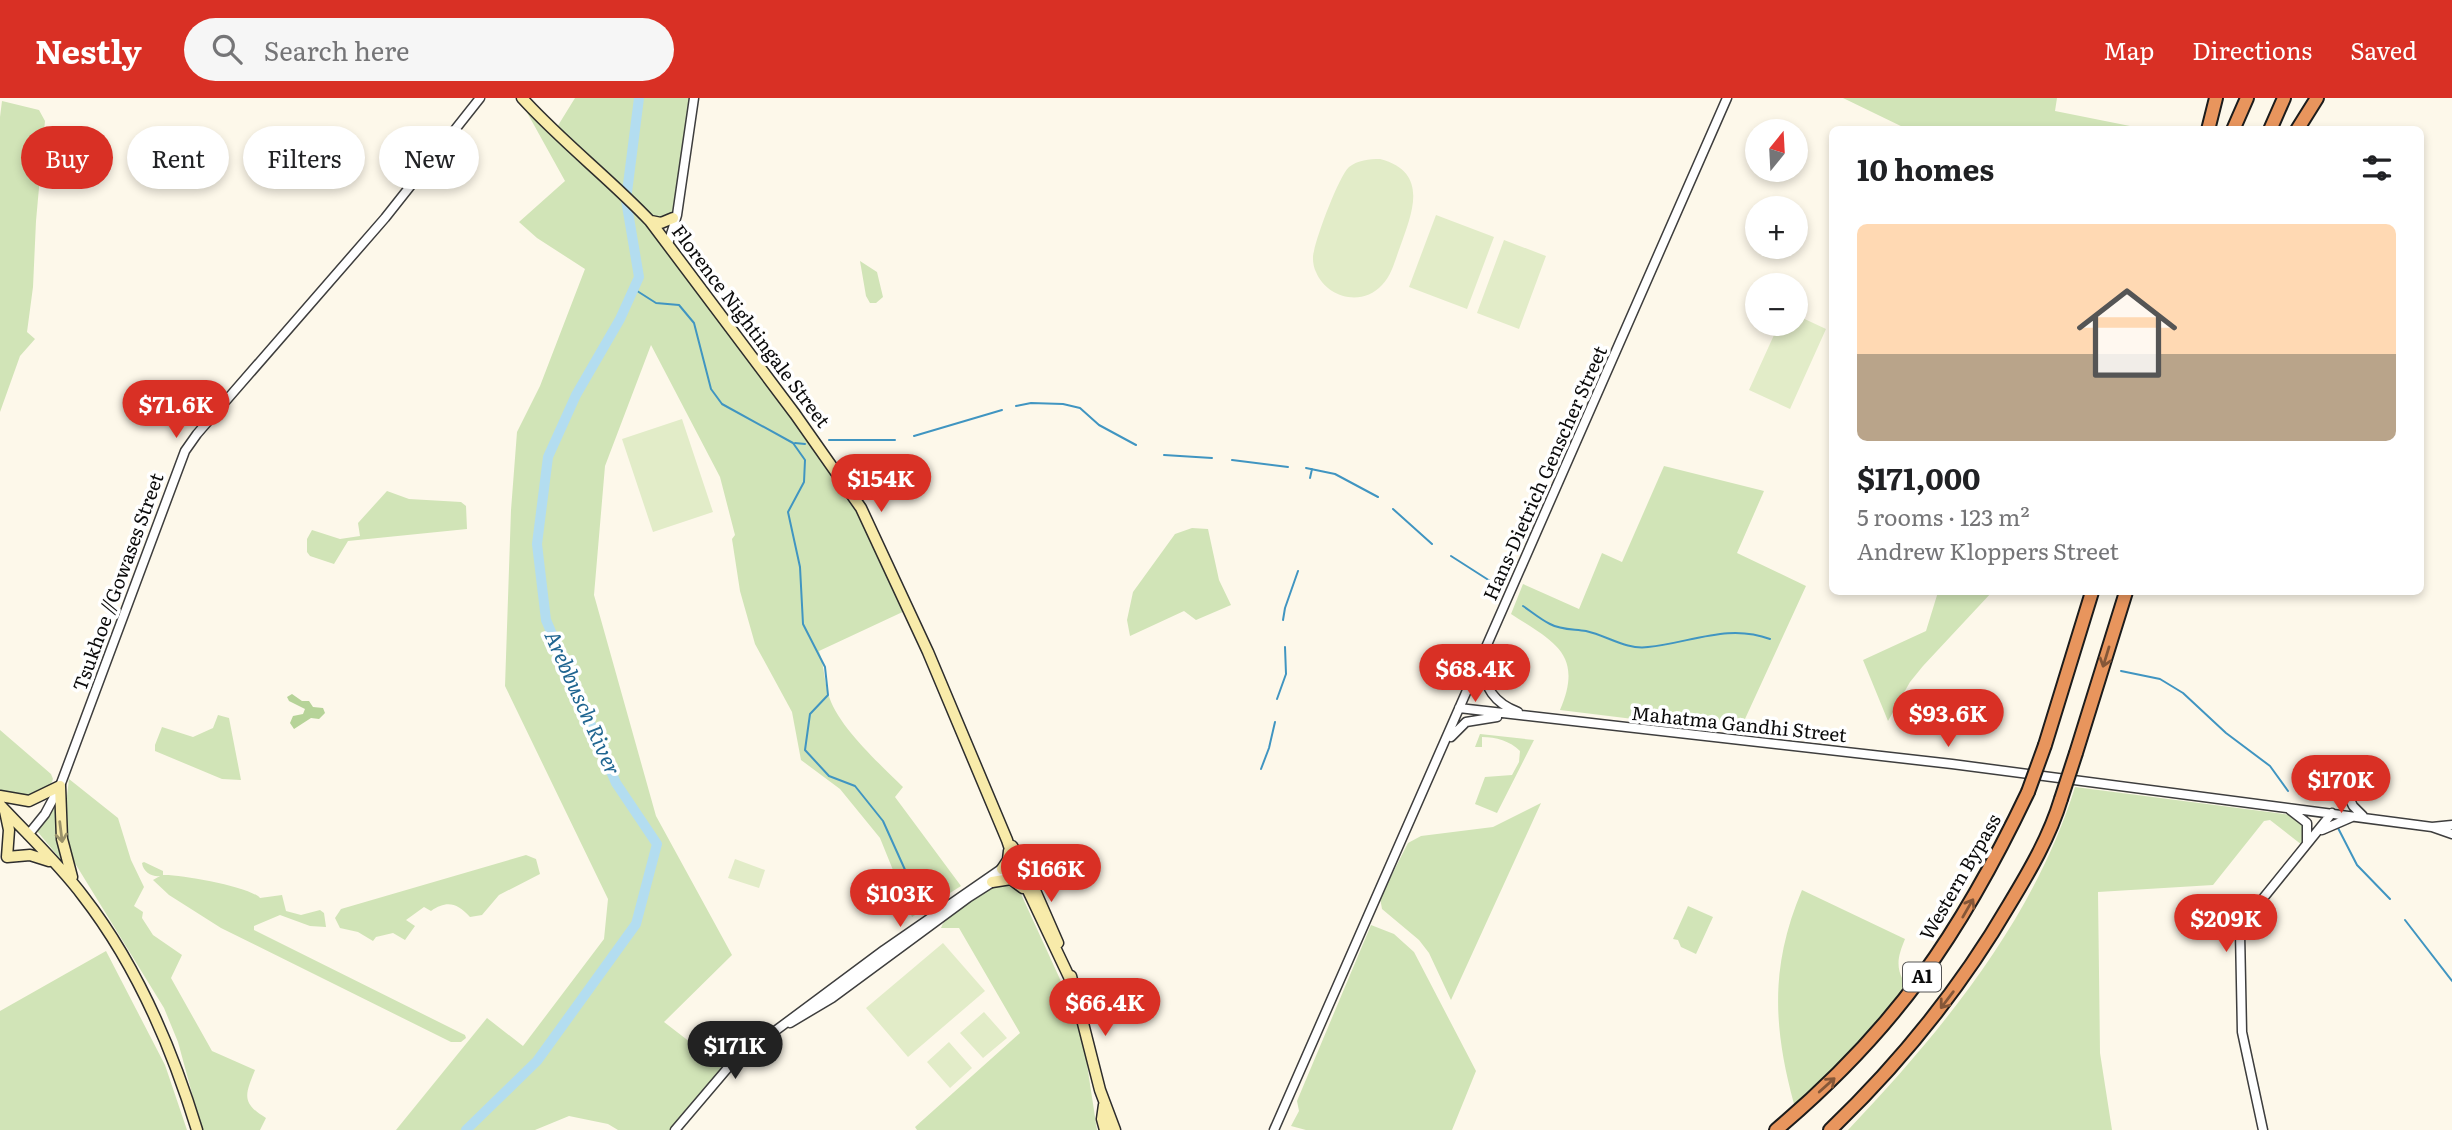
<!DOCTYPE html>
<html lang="en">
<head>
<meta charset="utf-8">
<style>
  :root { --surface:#fff; --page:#f6f6f6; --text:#202124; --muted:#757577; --line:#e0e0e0; --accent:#d93025 }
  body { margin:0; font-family:Literata,serif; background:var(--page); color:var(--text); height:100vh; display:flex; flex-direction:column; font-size:26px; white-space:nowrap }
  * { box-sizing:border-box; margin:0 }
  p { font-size:23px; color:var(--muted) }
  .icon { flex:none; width:38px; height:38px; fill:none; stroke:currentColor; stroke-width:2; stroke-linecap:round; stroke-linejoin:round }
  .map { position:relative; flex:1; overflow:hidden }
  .side { position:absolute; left:1829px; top:28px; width:595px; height:469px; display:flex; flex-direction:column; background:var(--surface); border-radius:10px; box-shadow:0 4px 10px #0003 }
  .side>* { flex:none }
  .guide { position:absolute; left:21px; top:28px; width:665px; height:63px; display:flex; gap:14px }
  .needle { width:46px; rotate:18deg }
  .tools { position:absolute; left:1745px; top:21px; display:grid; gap:14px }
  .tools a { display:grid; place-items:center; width:63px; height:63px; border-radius:50%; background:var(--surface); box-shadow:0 4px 10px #0003; font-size:35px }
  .price { position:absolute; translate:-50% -60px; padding:0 16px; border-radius:24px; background:var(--accent); color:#fff; font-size:23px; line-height:46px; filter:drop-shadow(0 2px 4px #0008) }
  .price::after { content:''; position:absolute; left:50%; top:42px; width:21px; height:16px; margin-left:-10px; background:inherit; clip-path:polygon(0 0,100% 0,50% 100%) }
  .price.on { background:#222; color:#fff }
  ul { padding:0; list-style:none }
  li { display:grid; align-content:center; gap:14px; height:371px; padding:0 28px }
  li+li { border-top:2px solid var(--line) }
  li span { display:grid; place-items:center; height:217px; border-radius:10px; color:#555 }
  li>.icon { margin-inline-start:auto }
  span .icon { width:126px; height:126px; fill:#fffc; stroke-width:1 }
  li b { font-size:30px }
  h2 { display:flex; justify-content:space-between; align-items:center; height:84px; padding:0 28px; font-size:30px }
  .tag { padding:0 24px; border-radius:32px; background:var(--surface); box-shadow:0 4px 10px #0003; font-size:24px; line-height:63px }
  .tag.on { background:var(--accent); color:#fff }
  header { display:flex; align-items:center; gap:42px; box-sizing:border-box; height:98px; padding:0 35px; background:var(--accent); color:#fff }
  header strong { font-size:33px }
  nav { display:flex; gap:38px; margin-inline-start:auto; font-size:24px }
  .search { width:490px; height:63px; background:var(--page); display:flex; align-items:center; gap:18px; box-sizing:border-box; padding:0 24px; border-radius:38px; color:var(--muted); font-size:26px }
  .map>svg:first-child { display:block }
</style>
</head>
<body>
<header>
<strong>Nestly</strong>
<div class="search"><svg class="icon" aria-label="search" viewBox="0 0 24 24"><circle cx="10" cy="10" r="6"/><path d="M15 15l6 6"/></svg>Search here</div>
<nav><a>Map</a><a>Directions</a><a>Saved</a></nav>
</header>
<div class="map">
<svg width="2452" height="1032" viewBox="0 0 2452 1032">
  <rect width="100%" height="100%" fill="#fdf8ea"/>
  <path fill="#d1e4b7" d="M 519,0 L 554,34 L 575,0 L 694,0 L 673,120 L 656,125 L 844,383 L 909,511 L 819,553 C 824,567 824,581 828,595 C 836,627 880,666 903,689 L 895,699 L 961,788 L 912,819 L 880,740 L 840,691 L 801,662 L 792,614 L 755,546 L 740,493 L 732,441 L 735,437 L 720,379 L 651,247 L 605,368 L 594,497 L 656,718 L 732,857 L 664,924 L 725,971 L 674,1032 L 618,1032 L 608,1026 L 569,1018 L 535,1032 L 396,1032 L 487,920 L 523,948 L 604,841 L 608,801 L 505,588 L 511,412 L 517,334 L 540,288 L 585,171 L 537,140 L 519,124 L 565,83 Z
    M 1843,0 L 2057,0 L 2055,13 L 2145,31 L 1907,31 Z
    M 2,3 L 39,12 L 45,23 L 36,123 L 33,189 L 27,234 L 35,241 L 20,258 L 0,314 L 0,19 Z
    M 860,163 L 877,174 L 883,199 L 876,205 L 870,205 L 866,198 Z
    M 1664,368 L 1764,393 L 1737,455 L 1806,488 L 1739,634 L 1560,612 C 1584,556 1554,544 1511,516 L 1523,486 L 1579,511 L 1602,455 L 1622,464 Z
    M 387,393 L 409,401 L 461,404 L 466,408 L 467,431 L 348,443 L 334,466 L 310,458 L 307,454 L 307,441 L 312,432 L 340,441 L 360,438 L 358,425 Z
    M 1192,430 L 1208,431 L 1219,482 L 1231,507 L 1196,522 L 1184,513 L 1130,538 L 1127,522 L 1133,494 L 1175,436 Z
    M 1938,494 L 1992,494 L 1923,568 L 1910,584 L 1888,623 L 1863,562 L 1926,533 Z
    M 218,617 L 229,620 L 241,682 L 222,681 L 155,653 L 155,647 L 162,629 L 193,639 L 213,630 Z
    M 0,632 L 51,676 L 53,681 L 50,689 L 33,700 L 0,693 Z
    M 1480,636 L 1534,642 L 1497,715 L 1475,706 L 1485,679 L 1512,677 L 1519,664 L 1520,653 C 1510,643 1496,639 1482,639 L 1482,649 L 1475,649 Z
    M 69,681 L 118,720 L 131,762 L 144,789 L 134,808 L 143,814 L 142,820 L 153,837 L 182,857 L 171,880 L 212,953 L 255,972 C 245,997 241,1005 266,1020 L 260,1032 L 202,1032 L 178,944 L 164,910 L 73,762 L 64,723 Z
    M 2075,689 L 2292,717 L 2304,725 L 2305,742 L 2302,747 L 2270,722 L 2264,723 L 2213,787 L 2098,794 L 2100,955 L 2112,1032 L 1848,1032 C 1942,933 2034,821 2075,689 Z
    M 1541,705 L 1451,902 L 1429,855 L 1419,842 L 1382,811 L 1380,800 L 1408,745 L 1421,738 L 1493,729 Z
    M 57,707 L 66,768 L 37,733 Z
    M 526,757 L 536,761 L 540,776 L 499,797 L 482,817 L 470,819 C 457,805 447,802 431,813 L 424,809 L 406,822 L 415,828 L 405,842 L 393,835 L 376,839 L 373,843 L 358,834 L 340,830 L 335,820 L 341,811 Z
    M 144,764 L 163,773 L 163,777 C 179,776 251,789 260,800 L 282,797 L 286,813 L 301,817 L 320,812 L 324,815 L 326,829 L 310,828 L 280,817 L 254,828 L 254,832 L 465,937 L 466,940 L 461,944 L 451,944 L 221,830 L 169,797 L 153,782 L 160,778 C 152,779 143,774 142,765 Z
    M 1005,785 L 1014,788 L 1021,796 L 1081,927 L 1097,1032 L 917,1032 L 915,1029 L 1020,935 L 959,830 L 941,830 C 948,811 986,790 1005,785 Z
    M 1802,792 L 1905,841 C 1899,856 1895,867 1903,882 L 1911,882 C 1875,927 1840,971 1794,1006 C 1773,928 1770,868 1802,792 Z
    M 1688,808 L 1713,819 L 1696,856 L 1681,849 L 1678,842 L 1673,841 Z
    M 1371,827 L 1394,836 L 1414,854 L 1476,973 L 1452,1032 L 1306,1032 L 1291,1028 L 1299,1013 L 1297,1003 Z
    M 106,853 L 165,967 L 187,1032 L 0,1032 L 0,913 Z"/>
  <path fill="#b6d398" d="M 292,596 L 302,603 L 309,603 L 313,609 L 323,610 L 325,615 L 319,621 L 311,620 L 294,631 L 290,625 L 293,618 L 303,616 L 305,611 L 289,603 L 287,599 Z"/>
  <path fill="#e2ecc8" d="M 1380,61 C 1430,74 1412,115 1400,149 C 1395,162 1392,177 1382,187 C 1362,209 1327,200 1316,174 C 1313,168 1312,159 1314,153 C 1317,137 1339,78 1349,69 C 1358,62 1369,61 1380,61 Z
    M 1436,117 L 1494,139 L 1467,211 L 1409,189 Z
    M 1504,142 L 1546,158 L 1519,231 L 1477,215 Z
    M 1796,217 L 1826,231 L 1790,311 L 1749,292 L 1779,226 L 1796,226 Z
    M 682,321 L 713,414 L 653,434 L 622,341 Z
    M 735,761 L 765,772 L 759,790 L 728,780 Z
    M 943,845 L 985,893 L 908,959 L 866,910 Z
    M 984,914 L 1007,940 L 983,960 L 960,935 Z
    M 949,944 L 972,970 L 950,990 L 927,964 Z"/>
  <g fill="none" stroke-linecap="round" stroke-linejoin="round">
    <path stroke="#4095c1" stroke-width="2" d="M 634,191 L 656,205 L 679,207 L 694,225 L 711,291 L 722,306 L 793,345 L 805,362 L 804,384 L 788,414 L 800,469 L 803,526 L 825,569 L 828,597 L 810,616 L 805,652 L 829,678 L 855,688 L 883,723 L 906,774 L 916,808
      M 1016,308 L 1031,305 L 1063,306 L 1080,310 L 1099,327 L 1136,347
      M 914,338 L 1002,312
      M 829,342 L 895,342
      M 795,345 L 805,346
      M 1164,357 L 1212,360
      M 1232,362 L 1288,369
      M 1306,370 L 1335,376 L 1378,399
      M 1310,380 L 1312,371
      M 1393,411 L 1432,446
      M 1451,458 L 1501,490
      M 1523,508 C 1532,514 1540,521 1550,526 C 1561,532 1574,531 1586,533 C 1608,538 1626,552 1648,549 C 1690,545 1728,525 1770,541
      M 1283,522 L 1285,510 L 1298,473
      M 2121,573 L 2160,581 L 2183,595 L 2226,635 L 2270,668 L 2288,693
      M 1277,601 L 1286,576 L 1285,549
      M 1261,671 L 1269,650 L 1275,624
      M 2338,730 L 2357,767 L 2390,801
      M 2405,822 L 2452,883"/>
    <path stroke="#b3ddf0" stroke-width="10" d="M 466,1032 L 537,963 L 636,826 L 657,746 L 616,685 L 546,522 L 537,446 L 548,359 L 576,297 L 620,221 L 639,179 L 626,102 L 639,0"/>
    <g stroke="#3e3e3e" stroke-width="11">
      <path id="tertiary" d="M 668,146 L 677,117 L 694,0
        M 1479,565 C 1487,590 1492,604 1518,614
        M 1459,610 L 1952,666 L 2432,729 L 2452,736
        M 1451,639 L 1466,624 L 1497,619
        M 2347,695 L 2353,708 L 2363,718
        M 2289,711 L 2307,725 L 2307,745
        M 2432,729 L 2452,727
        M 2322,732 L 2352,719
        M 28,737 L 45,716 L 60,688 L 185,353 L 197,336 L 385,120 L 480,0
        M 790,925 L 832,900 L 969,799 L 1021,766
        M 675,1032 L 732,965 L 884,852 L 1004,769
        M 1274,1032 L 1727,0
        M 2263,1032 L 2242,934 L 2240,834 L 2252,814 L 2332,715"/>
    </g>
    <g stroke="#2d2d2d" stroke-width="13">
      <path id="secondary" d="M 522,0 C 562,44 609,80 650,123 L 795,316 L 861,410 L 928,554 L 1007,742 L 1014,763 L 1071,883
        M 651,123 L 661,125 L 673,120
        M 60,688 L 62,741 L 72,779
        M 0,698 L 29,703 L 60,688
        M 0,707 C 28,737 59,766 83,798 C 136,866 172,950 197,1032
        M 5,713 L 9,732 L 7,759 L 30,757 L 49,763
        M 1012,748 L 1023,765 L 1058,845
        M 1002,771 L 1008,762 L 1009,753
        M 992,784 L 1011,781 L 1023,790
        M 1071,878 L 1100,992 L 1115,1032
        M 1104,1007 L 1102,1021 L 1105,1032"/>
    </g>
    <g stroke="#1c1c1c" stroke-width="16">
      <path id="motorway" d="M 2208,32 L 2216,0
        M 2233,32 L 2247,0
        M 2270,32 L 2284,0
        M 2297,32 L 2317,0
        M 2045,647 L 2092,494
        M 2076,655 L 2126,494
        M 1776,1032 C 1896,931 1961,835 2028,694
        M 1830,1032 C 1901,964 1960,891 2009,807 C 2029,774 2050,738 2061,701"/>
    </g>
    <use href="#tertiary" stroke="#fff" stroke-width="8"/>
    <use href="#secondary" stroke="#f8ebaa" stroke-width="10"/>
    <use href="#motorway" stroke="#e8955d" stroke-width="12"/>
    <g stroke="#1c1c1c" stroke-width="16" stroke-linecap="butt">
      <path id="motorway-bridge" d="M 2028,694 L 2045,647
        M 2061,701 L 2076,655"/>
    </g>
    <use href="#motorway-bridge" stroke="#e8955d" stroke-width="12"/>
  </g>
  <defs><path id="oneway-shaft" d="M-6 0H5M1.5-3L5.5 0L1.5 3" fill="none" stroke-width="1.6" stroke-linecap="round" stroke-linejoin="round" transform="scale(1.75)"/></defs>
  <g stroke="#855738">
    <use href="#oneway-shaft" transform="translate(2106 559) rotate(107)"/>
    <use href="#oneway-shaft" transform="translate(1968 810) rotate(-60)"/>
    <use href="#oneway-shaft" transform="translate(1947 902) rotate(127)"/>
    <use href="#oneway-shaft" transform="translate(1827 987) rotate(-42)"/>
  </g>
  <use stroke="#99916a" href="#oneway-shaft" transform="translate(61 734) rotate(83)"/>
  <g text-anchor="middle" stroke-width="7" stroke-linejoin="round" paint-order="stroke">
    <rect fill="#fff" stroke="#545454" stroke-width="2" x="1903" y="864.5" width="38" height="29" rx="5"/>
    <g font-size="18" font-weight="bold" fill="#0b0b0b">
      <text x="1922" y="885">A1</text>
    </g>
    <g font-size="19" fill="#0b0b0b" stroke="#fff">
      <text transform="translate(751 228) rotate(53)" y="7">Florence Nightingale Street</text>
      <text transform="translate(1545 375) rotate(-66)" y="7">Hans-Dietrich Genscher Street</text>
      <text transform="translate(118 484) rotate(-70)" y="7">Tsukhoe //Gowases Street</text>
      <text transform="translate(1739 626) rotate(6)" y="7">Mahatma Gandhi Street</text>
      <text transform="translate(1960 779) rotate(-60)" y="7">Western Bypass</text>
    </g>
    <g font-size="21" font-style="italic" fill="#206691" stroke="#fff">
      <text transform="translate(582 605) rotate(66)" y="7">Arebbusch River</text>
    </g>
  </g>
</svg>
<div class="tools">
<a><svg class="needle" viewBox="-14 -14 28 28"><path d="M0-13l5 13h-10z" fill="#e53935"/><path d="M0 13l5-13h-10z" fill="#757577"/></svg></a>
<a>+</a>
<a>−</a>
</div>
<b class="price" style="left:176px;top:342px">$71.6K</b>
<b class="price" style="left:881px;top:416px">$154K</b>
<b class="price" style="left:1475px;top:606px">$68.4K</b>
<b class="price" style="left:1948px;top:651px">$93.6K</b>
<b class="price" style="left:2341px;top:717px">$170K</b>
<b class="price" style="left:1051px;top:806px">$166K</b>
<b class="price" style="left:900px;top:831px">$103K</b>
<b class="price" style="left:2226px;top:856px">$209K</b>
<b class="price" style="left:1105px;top:940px">$66.4K</b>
<b class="price on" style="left:735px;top:983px">$171K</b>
<div class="guide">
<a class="tag on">Buy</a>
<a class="tag">Rent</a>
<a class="tag">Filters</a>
<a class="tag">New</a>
</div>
<section class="side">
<h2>10 homes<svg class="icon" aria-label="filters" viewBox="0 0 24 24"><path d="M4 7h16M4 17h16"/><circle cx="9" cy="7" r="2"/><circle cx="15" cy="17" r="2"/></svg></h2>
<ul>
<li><span style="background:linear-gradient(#ffd9b3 60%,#b9a48a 0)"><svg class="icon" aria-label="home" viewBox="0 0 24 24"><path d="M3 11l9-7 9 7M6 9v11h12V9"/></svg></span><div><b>$171,000</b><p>5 rooms · 123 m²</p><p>Andrew Kloppers Street</p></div></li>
</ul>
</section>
</div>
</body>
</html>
